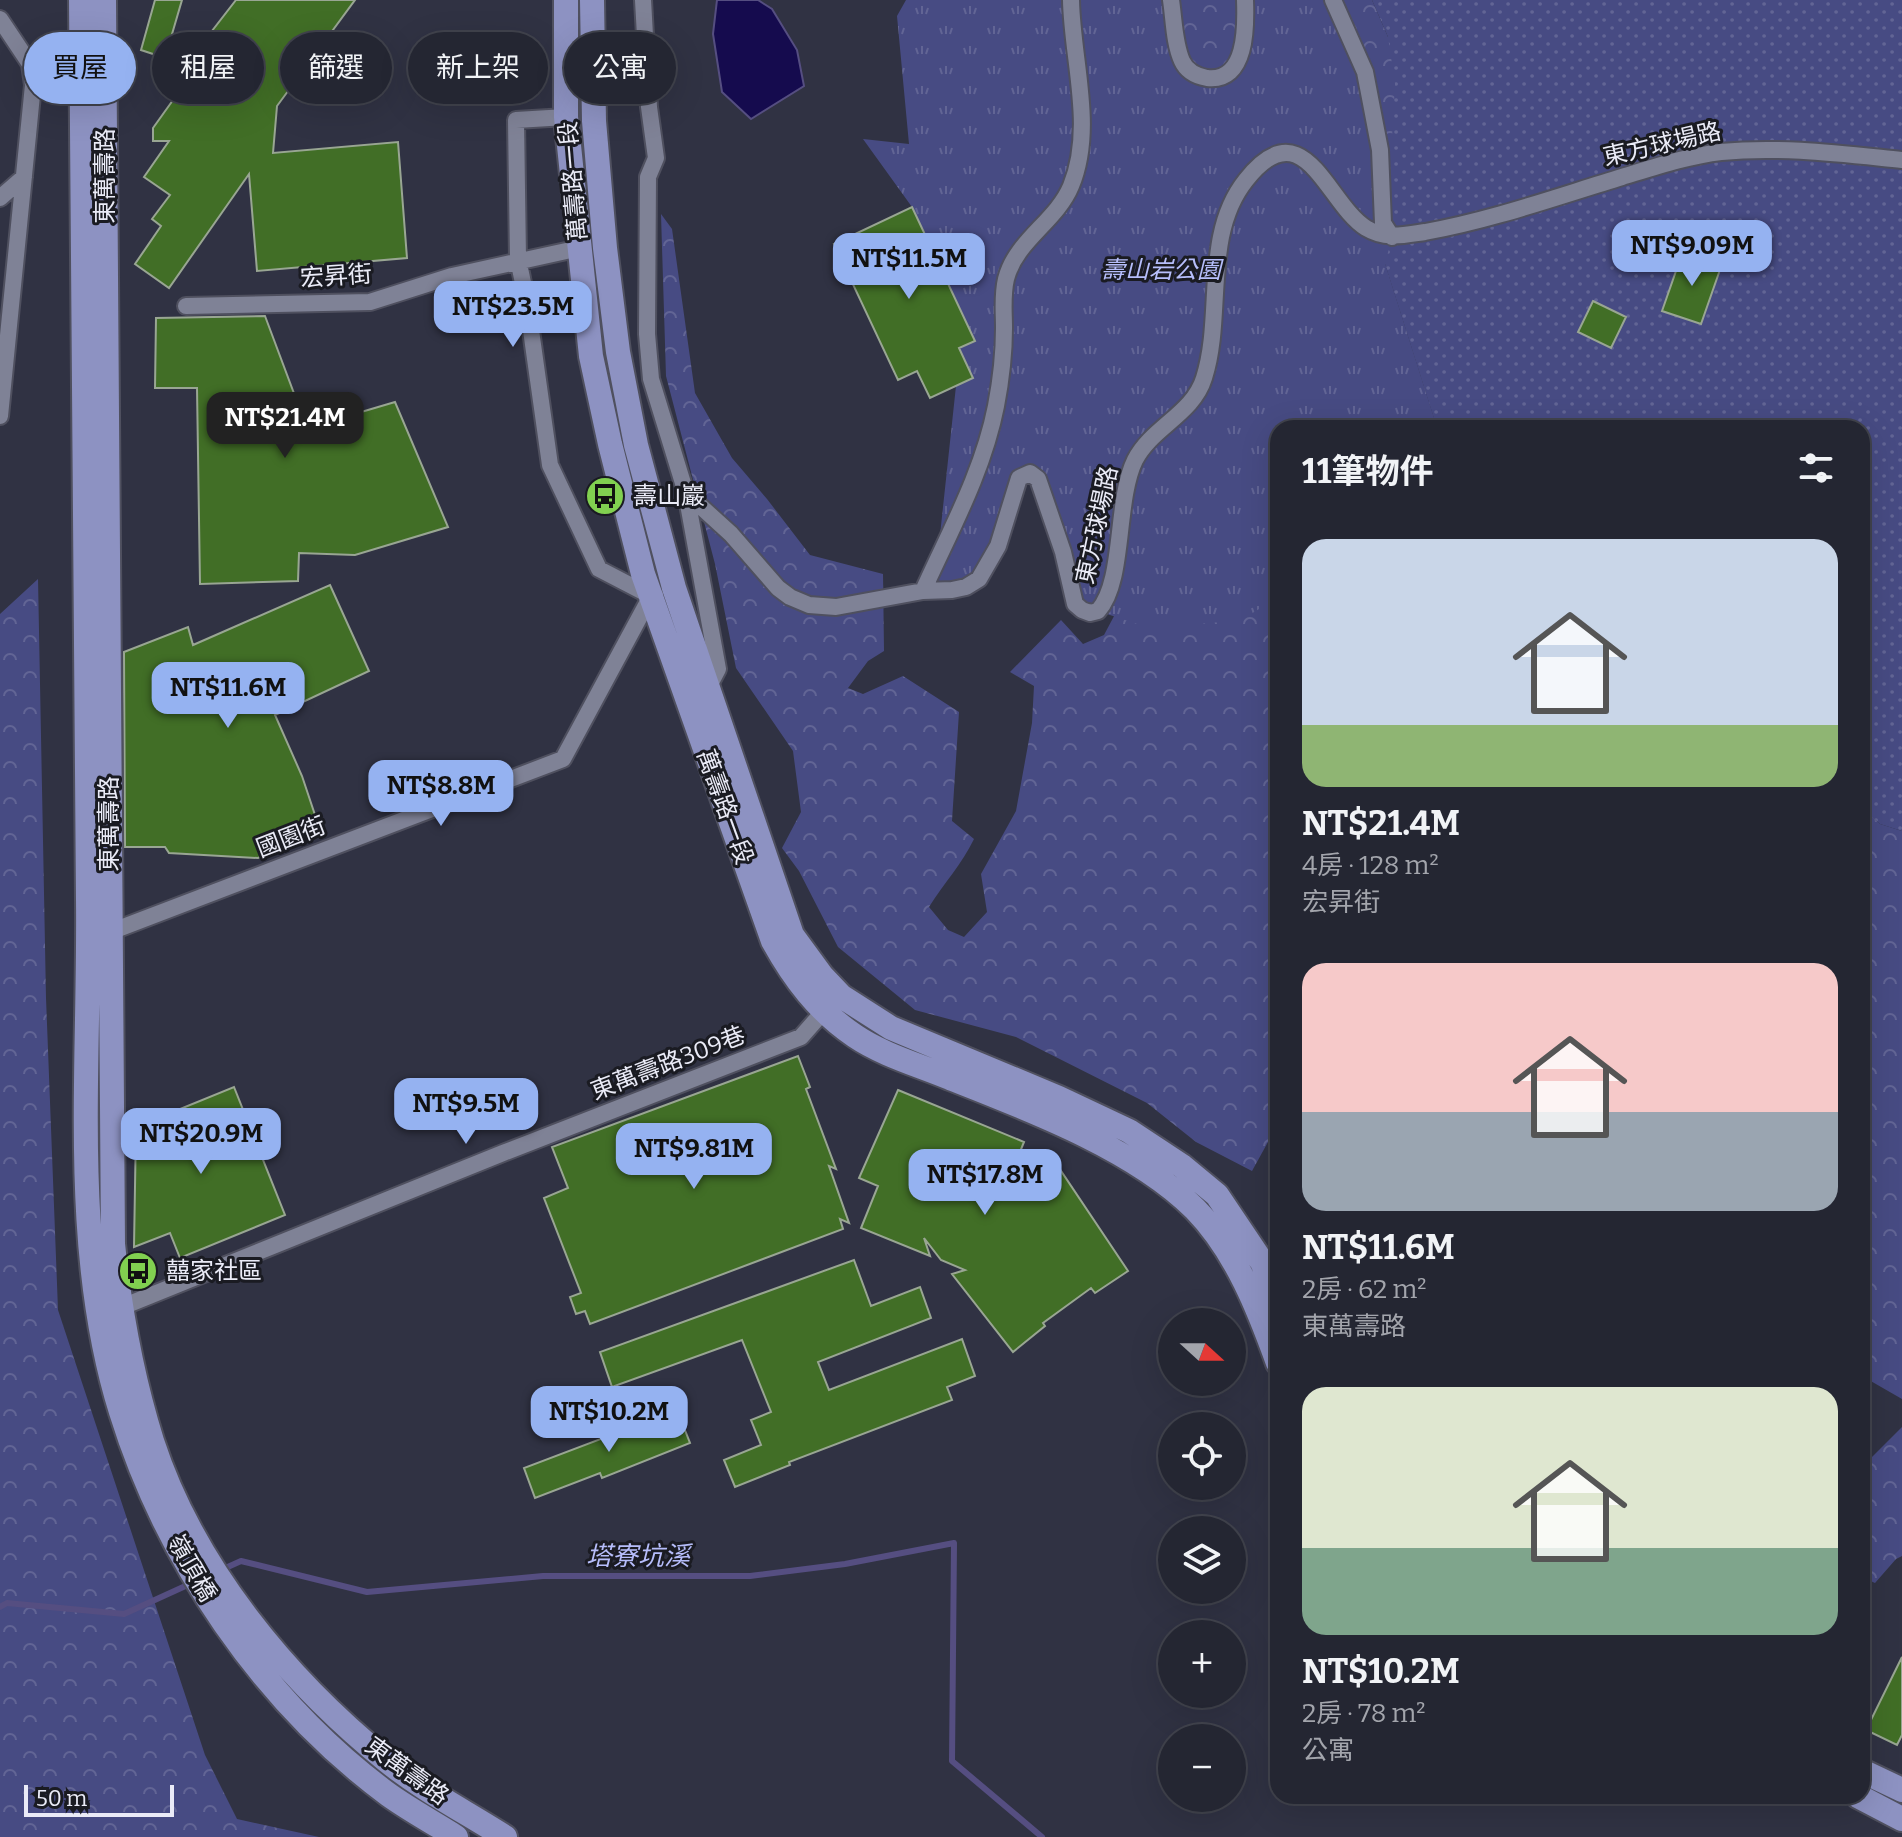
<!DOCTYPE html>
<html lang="zh-TW">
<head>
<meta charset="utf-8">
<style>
  :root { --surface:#242632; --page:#2c2e3a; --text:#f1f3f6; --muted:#a3a5ac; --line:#41434d; --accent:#95b2f1 }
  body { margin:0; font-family:Bitter,"Noto Sans TC",serif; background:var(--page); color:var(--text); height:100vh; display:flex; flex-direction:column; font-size:30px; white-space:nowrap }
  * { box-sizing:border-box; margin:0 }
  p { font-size:26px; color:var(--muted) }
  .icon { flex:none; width:44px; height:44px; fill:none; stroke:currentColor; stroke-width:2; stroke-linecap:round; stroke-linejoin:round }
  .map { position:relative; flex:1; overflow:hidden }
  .sheet { position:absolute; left:1270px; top:420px; width:600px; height:1384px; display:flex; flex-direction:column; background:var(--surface); border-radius:24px; box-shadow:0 8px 32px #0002,0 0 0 2px var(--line) }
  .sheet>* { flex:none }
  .top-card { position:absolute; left:24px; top:32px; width:760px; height:72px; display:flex; gap:16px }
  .needle { width:52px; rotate:111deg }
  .tools { position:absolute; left:1158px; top:1308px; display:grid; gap:16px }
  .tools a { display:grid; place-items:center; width:88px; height:88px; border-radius:50%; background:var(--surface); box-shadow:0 8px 32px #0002,0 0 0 2px var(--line); font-size:40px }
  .scale { position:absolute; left:24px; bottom:20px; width:150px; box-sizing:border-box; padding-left:8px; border:4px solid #eaebf7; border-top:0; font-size:22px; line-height:28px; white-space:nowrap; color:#eaebf7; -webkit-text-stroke:6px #1a1b22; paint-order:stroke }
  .price { position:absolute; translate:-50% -68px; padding:0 18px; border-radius:16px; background:var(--accent); color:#111; font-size:26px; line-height:52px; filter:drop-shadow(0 2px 4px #0008) }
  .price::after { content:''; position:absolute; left:50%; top:48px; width:24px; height:18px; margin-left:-12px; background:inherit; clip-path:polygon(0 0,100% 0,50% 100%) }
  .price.selected { background:#222; color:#fff }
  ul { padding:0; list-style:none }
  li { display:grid; align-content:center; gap:16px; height:424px; padding:0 32px }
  li span { display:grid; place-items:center; height:248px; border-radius:24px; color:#555 }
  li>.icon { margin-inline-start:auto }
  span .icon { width:144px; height:144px; fill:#fffc; stroke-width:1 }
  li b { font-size:34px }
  h2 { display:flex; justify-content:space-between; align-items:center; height:96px; padding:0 32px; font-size:34px }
  .pill { padding:0 28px; border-radius:36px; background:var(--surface); box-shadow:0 8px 32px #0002,0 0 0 2px var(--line); font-size:28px; line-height:72px }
  .pill.selected { background:var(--accent); color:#111 }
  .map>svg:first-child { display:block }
</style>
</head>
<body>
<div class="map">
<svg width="1902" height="1837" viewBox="0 0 1902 1837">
  <defs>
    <pattern id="grass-dots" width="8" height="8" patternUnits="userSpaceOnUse" patternTransform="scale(2)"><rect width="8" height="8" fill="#474b83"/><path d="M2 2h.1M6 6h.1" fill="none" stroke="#626595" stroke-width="1.8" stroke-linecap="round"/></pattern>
    <pattern id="forest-crowns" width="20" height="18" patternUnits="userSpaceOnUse" patternTransform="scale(2)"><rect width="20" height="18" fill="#474b83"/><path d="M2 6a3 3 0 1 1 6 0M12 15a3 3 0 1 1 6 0" fill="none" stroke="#626595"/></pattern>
    <pattern id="park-tufts" width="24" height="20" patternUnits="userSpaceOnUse" patternTransform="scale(2)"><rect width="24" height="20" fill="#474b83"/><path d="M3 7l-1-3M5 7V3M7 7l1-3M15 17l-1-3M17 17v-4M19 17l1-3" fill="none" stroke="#626595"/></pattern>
  </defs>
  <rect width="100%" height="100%" fill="#303243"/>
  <path fill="url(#grass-dots)" d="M 1372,0 L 1902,0 L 1902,831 L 1880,824 L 1862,808 L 1862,428 L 1437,428 L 1385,264 L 1388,37 Z"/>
  <path fill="url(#forest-crowns)" d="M 952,0 L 1372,0 L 1388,37 L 1395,84 L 1385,264 L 1437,428 L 1278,428 L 1278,1124 L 1252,1171 L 1196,1142 L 1147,1103 L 1016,1037 L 915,1010 L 838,947 L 799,871 L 782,848 L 801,812 L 793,751 L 736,668 L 715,564 L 666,376 L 661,214 L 672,229 L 695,393 L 732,458 L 767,499 L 810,555 L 883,574 L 884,651 L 868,661 L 848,688 L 863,694 L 903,676 L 959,712 L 952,821 L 974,839 C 962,864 944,883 929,907 L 948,930 L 964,937 L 987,912 L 981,874 L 1016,811 L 1032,723 L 1034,686 L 1010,672 L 1061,620 L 1083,644 L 1104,635 L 1121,603 Z
    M 38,579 L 46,998 L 58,1310 L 205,1755 L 237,1819 L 319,1837 L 0,1837 L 0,614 Z
    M 1862,808 L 1880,824 L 1902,831 L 1902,1399 L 1862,1376 Z
    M 1902,1427 L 1902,1556 L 1896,1559 L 1875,1583 L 1862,1577 L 1862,1467 Z"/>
  <path fill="url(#park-tufts)" d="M 906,0 L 1171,0 L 1177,43 L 1195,75 L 1234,67 L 1245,0 L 1333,0 L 1365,72 L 1392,237 L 1385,264 L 1437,428 L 1278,428 L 1278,626 L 1264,606 L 1241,620 L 1178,626 L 1137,624 L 1098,611 L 1082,610 L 1030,473 L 1004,524 L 966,587 L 934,591 L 956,386 L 973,377 L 959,348 L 975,340 L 912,207 L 863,139 L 909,144 L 897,16 Z"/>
  <path fill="#150b4e" stroke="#554e81" stroke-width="2" d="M 717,0 L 758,0 L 772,9 L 797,50 L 804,86 L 751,119 L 722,92 L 713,34 Z"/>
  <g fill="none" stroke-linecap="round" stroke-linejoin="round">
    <path stroke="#554e81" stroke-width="6" d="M 221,1570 L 241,1561 L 367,1592 L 543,1576 L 750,1576 L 845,1564 L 954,1543 L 952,1761 L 1042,1837
      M 0,1607 L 7,1603 L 124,1614 L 192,1583"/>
  </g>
  <path fill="#416e26" stroke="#99a693" stroke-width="2" d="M 155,0 L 182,0 L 165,58 L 141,50 Z
    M 236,0 L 355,0 L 277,106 L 273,153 L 398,142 L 407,258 L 257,271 L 249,174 L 169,288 L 135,264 L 161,226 L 152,219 L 170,195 L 144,177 L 169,141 L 153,141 L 153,128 L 181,89 L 249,83 L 197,67 L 199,64 L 191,58 Z
    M 912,207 L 975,341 L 959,348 L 973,378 L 930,398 L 917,371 L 898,380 L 834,244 Z
    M 1683,251 L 1722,264 L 1701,324 L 1662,311 Z
    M 1593,301 L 1626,317 L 1611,348 L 1578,332 Z
    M 265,316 L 307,428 L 395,402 L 448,527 L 355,555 L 299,553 L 298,581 L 200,584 L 197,388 L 155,388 L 156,318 Z
    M 330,585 L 369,671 L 275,715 L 302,776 L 320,830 L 258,858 L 169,853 L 165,847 L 125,847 L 124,652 L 188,627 L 193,645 Z
    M 798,1056 L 810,1087 L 806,1089 L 836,1169 L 829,1166 L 849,1223 L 840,1219 L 843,1229 L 590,1324 L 585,1311 L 576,1314 L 570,1297 L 581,1293 L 544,1198 L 568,1188 L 552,1147 Z
    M 234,1087 L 285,1215 L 180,1258 L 170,1233 L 134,1247 L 136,1127 Z
    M 898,1090 L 1024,1142 L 1004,1191 L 1053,1159 L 1128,1271 L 1095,1293 L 1091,1288 L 1043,1323 L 1045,1326 L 1013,1352 L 952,1274 L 965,1270 L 941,1260 L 924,1238 L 930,1256 L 861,1228 L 878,1186 L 859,1178 Z
    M 854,1260 L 871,1306 L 920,1287 L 931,1318 L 818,1362 L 829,1390 L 962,1339 L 975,1376 L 947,1387 L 952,1400 L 789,1462 L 790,1465 L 735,1487 L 724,1460 L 761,1445 L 751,1420 L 771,1412 L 742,1340 L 612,1387 L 600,1352 Z
    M 677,1410 L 690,1443 L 602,1478 L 600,1473 L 535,1498 L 524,1468 Z
    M 1902,1657 L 1902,1735 L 1897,1745 L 1866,1730 Z"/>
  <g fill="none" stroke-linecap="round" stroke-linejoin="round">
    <g stroke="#4f505f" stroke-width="20">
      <path id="street" d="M 643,0 L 649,107 L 656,158 L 648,177 L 647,334 L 651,379 L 686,493 L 718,669 L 708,688 L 703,690
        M 1171,0 C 1174,20 1174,43 1182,61 C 1187,72 1196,76 1207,78 C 1247,83 1246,26 1245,0
        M 1333,0 L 1365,72 L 1380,150 L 1383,223 L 1392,237
        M 0,19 L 30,64 L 33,85 L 0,416
        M 566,117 L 516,120 L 518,259 L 527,302 L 550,465 L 599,569 L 651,596
        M 0,198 L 24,177
        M 186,306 L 370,302 L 452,276 L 580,248
        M 686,493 L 731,534 L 778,588 L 790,597 L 809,605 L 836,607 L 923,591 L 952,590 L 966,587 L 979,579 L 998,546 L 1019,478 L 1030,473 L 1038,479 L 1063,552 L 1075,604 L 1082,610 L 1090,613 L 1098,611 C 1125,581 1115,501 1135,460 C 1152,427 1193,414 1204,378 C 1224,316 1202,235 1246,180 C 1304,106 1327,204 1366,228 C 1386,240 1404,235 1425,232 C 1492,220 1556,197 1622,177 C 1655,167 1688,156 1721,152 C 1781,146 1842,154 1902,160
        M 923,591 C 950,531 983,472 996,406 C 1001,380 1004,354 1004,328 C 1004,311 1002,296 1006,279 C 1016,240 1056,222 1071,186 C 1095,128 1072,60 1071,0
        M 110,932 L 563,759 L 651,596 L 655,595
        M 112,1311 L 503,1153 L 801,1037 L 830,1004"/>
    </g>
    <g stroke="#4f505f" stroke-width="28">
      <path id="primary" d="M 81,0 C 83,300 86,600 88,900 C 90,1069 70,1249 121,1412 C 167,1560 263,1702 389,1795 C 410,1810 434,1823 456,1837
        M 104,0 L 113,1244 C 120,1311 132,1377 152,1441 C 193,1567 286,1679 387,1761 C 423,1790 466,1812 505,1837
        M 566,0 L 566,117 L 591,356 L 610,444 L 643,574 L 773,941 C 794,979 818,1011 855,1036 C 883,1055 919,1065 950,1078 C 1029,1109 1135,1149 1195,1209 C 1236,1251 1259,1310 1278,1363
        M 592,0 L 594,121 L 605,248 L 618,352 L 636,445 L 674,588 L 792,935 L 822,976 L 841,996 L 891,1028 L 1059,1098 L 1129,1131 L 1182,1166 L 1217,1195 L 1262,1262 L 1278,1299
        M 1862,1771 L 1902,1790
        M 1858,1796 L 1902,1819"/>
    </g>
    <use href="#street" stroke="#7f8296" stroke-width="16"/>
    <use href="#primary" stroke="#8d92c2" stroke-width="24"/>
  </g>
  <defs>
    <g id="bus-disc" transform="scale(2)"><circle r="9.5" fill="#81d050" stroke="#1a1b22"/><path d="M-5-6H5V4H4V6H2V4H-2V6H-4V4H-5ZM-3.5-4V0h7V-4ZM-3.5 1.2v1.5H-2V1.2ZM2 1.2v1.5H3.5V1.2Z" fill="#111"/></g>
  </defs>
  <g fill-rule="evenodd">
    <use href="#bus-disc" x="605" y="496"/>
    <use href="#bus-disc" x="138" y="1271"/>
  </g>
  <g text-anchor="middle" stroke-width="6" stroke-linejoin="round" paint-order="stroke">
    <g font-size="24" fill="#eaebf7" stroke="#1a1b22">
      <text transform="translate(1662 144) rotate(-13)" y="8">東方球場路</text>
      <text transform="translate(105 176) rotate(-90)" y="8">東萬壽路</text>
      <text transform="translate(573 181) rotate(-95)" y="8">萬壽路一段</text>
      <text transform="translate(336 276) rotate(-4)" y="8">宏昇街</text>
      <text transform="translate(1097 525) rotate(-78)" y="8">東方球場路</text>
      <text transform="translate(725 807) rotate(70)" y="8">萬壽路一段</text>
      <text transform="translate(109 824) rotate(-90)" y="8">東萬壽路</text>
      <text transform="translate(291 837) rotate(-21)" y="8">國園街</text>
      <text transform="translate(668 1063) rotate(-21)" y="8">東萬壽路309巷</text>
      <text transform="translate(192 1568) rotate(60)" y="8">嶺頂橋</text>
      <text transform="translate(407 1771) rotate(36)" y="8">東萬壽路</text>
    </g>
    <g font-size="24" font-style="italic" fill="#b6befb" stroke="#1a1b22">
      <text x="1161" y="278">壽山岩公園</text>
    </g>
    <g font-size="24" fill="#eaebf7" stroke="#1a1b22" text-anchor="start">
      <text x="633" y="504">壽山巖</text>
      <text x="166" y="1279">囍家社區</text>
    </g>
    <g font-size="26" font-style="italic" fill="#b6bdfa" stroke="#1a1b22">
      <text x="638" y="1565">塔寮坑溪</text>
    </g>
  </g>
</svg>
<div class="tools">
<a><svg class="needle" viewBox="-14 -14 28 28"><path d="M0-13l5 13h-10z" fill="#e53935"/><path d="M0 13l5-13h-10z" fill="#a3a5ac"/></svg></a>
<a><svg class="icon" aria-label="locate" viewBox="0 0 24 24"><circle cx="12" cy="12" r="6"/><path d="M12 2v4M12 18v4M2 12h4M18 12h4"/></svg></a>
<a><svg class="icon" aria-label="layers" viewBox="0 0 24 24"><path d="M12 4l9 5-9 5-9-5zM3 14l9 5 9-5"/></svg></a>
<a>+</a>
<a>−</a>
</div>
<div class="scale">50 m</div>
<b class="price" style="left:1692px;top:288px">NT$9.09M</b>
<b class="price" style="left:909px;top:301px">NT$11.5M</b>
<b class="price" style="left:513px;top:349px">NT$23.5M</b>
<b class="price selected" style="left:285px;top:460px">NT$21.4M</b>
<b class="price" style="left:228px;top:730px">NT$11.6M</b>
<b class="price" style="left:441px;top:828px">NT$8.8M</b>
<b class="price" style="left:466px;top:1146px">NT$9.5M</b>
<b class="price" style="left:201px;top:1176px">NT$20.9M</b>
<b class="price" style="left:694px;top:1191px">NT$9.81M</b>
<b class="price" style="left:985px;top:1217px">NT$17.8M</b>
<b class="price" style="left:609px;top:1454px">NT$10.2M</b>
<div class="top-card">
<a class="pill selected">買屋</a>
<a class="pill">租屋</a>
<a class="pill">篩選</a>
<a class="pill">新上架</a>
<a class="pill">公寓</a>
</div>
<section class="sheet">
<h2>11筆物件<svg class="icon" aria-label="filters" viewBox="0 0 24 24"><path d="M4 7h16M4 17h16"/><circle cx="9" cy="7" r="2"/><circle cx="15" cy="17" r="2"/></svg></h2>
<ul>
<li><span style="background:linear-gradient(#c9d6e8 75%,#8fb573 0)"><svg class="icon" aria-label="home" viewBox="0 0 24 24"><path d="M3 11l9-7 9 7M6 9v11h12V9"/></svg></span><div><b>NT$21.4M</b><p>4房 · 128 m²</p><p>宏昇街</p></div></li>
<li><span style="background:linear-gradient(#f6c9c9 60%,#9aa5b1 0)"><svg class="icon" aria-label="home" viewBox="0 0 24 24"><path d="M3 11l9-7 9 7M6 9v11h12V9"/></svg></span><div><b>NT$11.6M</b><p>2房 · 62 m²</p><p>東萬壽路</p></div></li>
<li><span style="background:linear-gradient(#dfe7d0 65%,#7fa58c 0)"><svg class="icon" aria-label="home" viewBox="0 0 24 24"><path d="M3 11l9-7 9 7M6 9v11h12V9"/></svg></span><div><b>NT$10.2M</b><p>2房 · 78 m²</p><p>公寓</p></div></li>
</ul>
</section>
</div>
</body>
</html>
